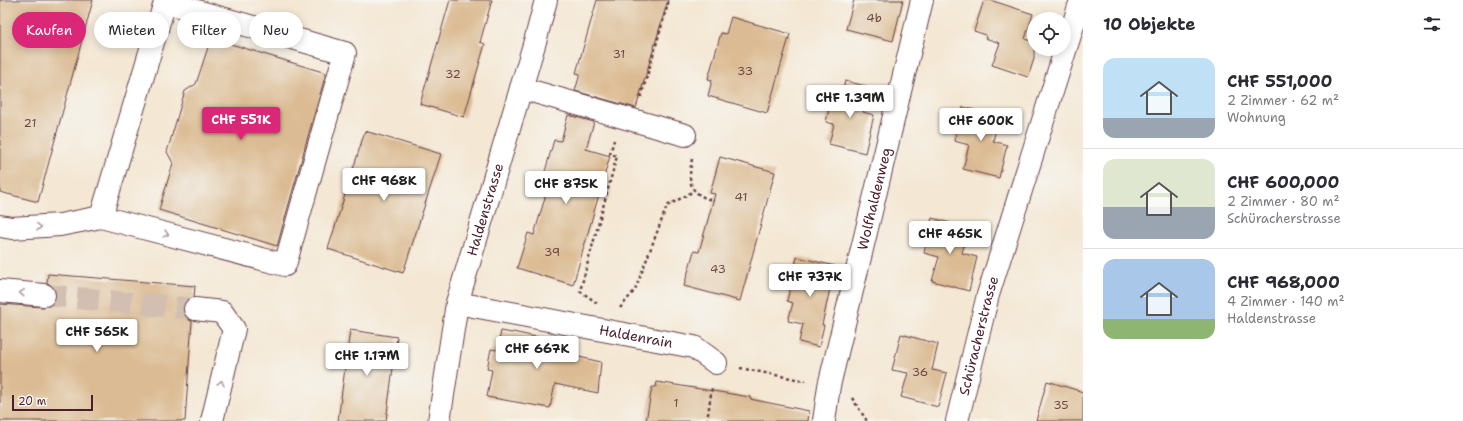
<!DOCTYPE html>
<html lang="de">
<head>
<meta charset="utf-8">
<style>
  :root { --surface:#fff; --page:#f7f7f7; --text:#2b2b33; --muted:#7c7c81; --line:#e1e1e2; --accent:#db2777 }
  body { margin:0; font-family:"Shantell Sans",sans-serif; background:var(--page); color:var(--text); height:100vh; display:flex; flex-direction:column; font-size:15px; white-space:nowrap }
  * { box-sizing:border-box; margin:0 }
  p { font-size:13px; color:var(--muted) }
  .icon { flex:none; width:22px; height:22px; fill:none; stroke:currentColor; stroke-width:2; stroke-linecap:round; stroke-linejoin:round }
  .map { position:relative; flex:1; overflow:hidden }
  .side { display:flex; flex-direction:column; background:var(--surface); width:380px }
  .side>* { flex:none }
  .top-card { position:absolute; left:12px; top:12px; width:380px; height:36px; display:flex; gap:8px }
  .tools { position:absolute; left:1027px; top:12px; display:grid; gap:8px }
  .tools a { display:grid; place-items:center; width:44px; height:44px; border-radius:50%; background:var(--surface); box-shadow:0 2px 10px #0003; font-size:20px }
  .scale { position:absolute; left:12px; bottom:10px; width:81px; box-sizing:border-box; padding-left:4px; border:2px solid #4a1f2b; border-top:0; font-size:11px; line-height:14px; white-space:nowrap; color:#4a1f2b; -webkit-text-stroke:3px #f6f6f2; paint-order:stroke }
  .price { position:absolute; translate:-50% -34px; padding:0 9px; border-radius:4px; background:#fff; color:#222; font-size:13px; line-height:26px; filter:drop-shadow(0 1px 2px #0008) }
  .price::after { content:''; position:absolute; left:50%; top:24px; width:12px; height:9px; margin-left:-6px; background:inherit; clip-path:polygon(0 0,100% 0,50% 100%) }
  .price.active { background:var(--accent); color:#fff }
  ul { padding:0; list-style:none }
  li { display:flex; align-items:center; gap:12px; height:100px; padding:0 20px }
  li+li { border-top:1px solid var(--line) }
  li span { display:grid; place-items:center; flex:none; width:112px; height:80px; border-radius:12px; color:#555 }
  li>.icon { margin-inline-start:auto }
  span .icon { width:48px; height:48px; fill:#fffc; stroke-width:1 }
  li b { font-size:17px }
  h2 { display:flex; justify-content:space-between; align-items:center; height:48px; padding:0 20px; font-size:17px }
  .tag { padding:0 14px; border-radius:18px; background:var(--surface); box-shadow:0 2px 10px #0003; font-size:14px; line-height:36px }
  .tag.active { background:var(--accent); color:#fff }
  main { display:flex; flex:1; min-height:0 }
  .map>svg:first-child { display:block }
</style>
</head>
<body>
<main>
<div class="map">
<svg width="1083" height="421" viewBox="0 0 1083 421">
  <rect width="100%" height="100%" fill="#f6f6f2"/>
  <filter id="ink" filterUnits="userSpaceOnUse"><feTurbulence type="fractalNoise" baseFrequency=".025" numOctaves="2"/><feDisplacementMap in="SourceGraphic" scale="8" xChannelSelector="R" yChannelSelector="G"/><feConvolveMatrix kernelMatrix="1 2 1 2 8 2 1 2 1" color-interpolation-filters="sRGB"/></filter>
  <filter id="wash" filterUnits="userSpaceOnUse"><feTurbulence type="fractalNoise" baseFrequency=".012" numOctaves="4" result="noise"/><feDisplacementMap in="SourceGraphic" scale="16" xChannelSelector="R" yChannelSelector="G"/><feGaussianBlur stdDeviation="0.9" result="paint"/><feColorMatrix in="noise" values="0 0 0 0 0 0 0 0 0 0 0 0 0 0 0 0 0 1.4 0 .05"/><feComposite in="paint" operator="in"/></filter>
  <g filter="url(#wash)">
    <rect width="100%" height="100%" fill="#f4e7d3"/>
    <g id="blocks">
      <path fill="#dbbb93" d="M 0,0 L 93,0 L 38,202 L 0,192 Z
        M 450,0 L 492,0 L 480,42 L 485,44 L 464,117 L 420,104 Z
        M 597,0 L 668,0 L 636,108 L 575,91 L 580,74 L 576,73 Z
        M 854,0 L 903,0 L 893,41 L 846,29 Z
        M 984,0 L 990,0 L 1033,14 L 1025,39 L 1034,42 L 1034,59 L 1028,77 L 992,65 L 1000,43 L 985,38 L 986,35 L 974,31 Z
        M 731,17 L 790,34 L 767,113 L 708,96 L 712,80 L 708,79 L 721,33 L 726,34 Z
        M 211,38 L 326,73 L 277,246 L 159,210 L 173,163 L 167,152 L 185,91 L 196,84 Z
        M 845,81 L 866,86 L 861,107 L 864,108 L 863,112 L 874,115 L 865,153 L 829,144 L 834,124 L 826,122 L 831,100 L 840,102 Z
        M 963,107 L 999,116 L 993,141 L 1007,145 L 999,178 L 963,169 L 969,145 L 954,141 Z
        M 568,115 L 594,122 L 586,149 L 610,156 L 573,285 L 517,268 L 528,233 L 534,235 L 551,177 L 544,175 L 554,140 L 561,141 Z
        M 365,131 L 441,154 L 403,273 L 328,249 Z
        M 720,157 L 775,172 L 740,301 L 684,286 L 694,251 L 699,252 L 715,194 L 710,193 Z
        M 932,218 L 969,228 L 962,253 L 977,257 L 969,291 L 932,281 L 939,257 L 924,253 Z
        M 797,257 L 835,266 L 822,325 L 824,325 L 819,347 L 799,342 L 803,324 L 788,321 L 793,303 L 787,301 Z
        M 48,274 L 195,286 L 194,297 L 190,298 L 185,301 L 183,308 L 184,314 L 187,319 L 192,321 L 185,421 L 0,421 L 0,304 L 43,307 L 50,306 L 54,302 L 56,296 L 55,289 L 51,285 L 47,283 Z
        M 350,330 L 397,337 L 386,421 L 338,421 Z
        M 501,331 L 512,333 L 513,332 L 568,344 L 566,354 L 601,362 L 598,393 L 555,384 L 550,408 L 487,397 L 492,370 L 487,369 L 491,349 L 497,350 Z
        M 901,334 L 938,344 L 932,370 L 947,373 L 938,407 L 901,397 L 908,373 L 892,370 Z
        M 1047,381 L 1083,392 L 1083,421 L 1036,421 Z
        M 657,382 L 750,397 L 750,399 L 809,411 L 808,421 L 646,421 L 652,387 L 656,387 Z"/>
    </g>
  </g>
  <g filter="url(#ink)">
    <use href="#blocks" fill-opacity="0" stroke="#643d44" stroke-width="1"/>
    <g fill="none" stroke-linecap="round" stroke-linejoin="round">
      <path stroke="#d2bfb1" stroke-width="22" stroke-dasharray="22 11" stroke-linecap="butt" d="M 44,295 L 195,309"/>
      <g stroke="#643d44" stroke-width="24">
        <g id="minor">
          <path d="M 521,88 L 685,135"/>
          <path d="M 101,217 L 165,2"/>
          <path d="M 0,226 L 12,228 L 60,225 L 101,217 L 285,265 L 345,53 L 165,2 L 165,0"/>
          <path d="M 0,291 L 44,295"/>
          <path id="s1" d="M 457,303 L 694,347 L 716,363"/>
          <path d="M 195,309 L 222,312 L 234,329 L 212,421"/>
          <path id="s2" d="M 439,421 L 457,303 L 536,38 L 546,0"/>
          <path id="s3" d="M 824,421 L 829,386 L 922,0"/>
          <path id="s4" d="M 957,421 L 988,295 L 1081,0"/>
        </g>
      </g>
      <path stroke="#643d44" stroke-width="2.5" stroke-dasharray="3 3" stroke-linecap="butt" d="M 641,97 L 669,0
        M 692,159 C 688,183 688,193 714,201
        M 597,303 L 580,291 L 617,156 L 610,154 L 614,140
        M 620,308 L 635,290 L 667,206 L 694,191
        M 740,368 L 806,381
        M 852,398 L 867,421
        M 707,421 L 712,387"/>
      <use href="#minor" stroke="#fff" stroke-width="22"/>
    </g>
    <defs><path id="oneway-chevron" d="M-2-3.5L2.5 0L-2 3.5" fill="none" stroke-width="1.6" stroke-linecap="round" stroke-linejoin="round"/></defs>
    <g stroke="#ae9aa0">
      <use href="#oneway-chevron" transform="translate(39 227) rotate(-4)"/>
      <use href="#oneway-chevron" transform="translate(166 234) rotate(15)"/>
      <use href="#oneway-chevron" transform="translate(22 293) rotate(-175)"/>
      <use href="#oneway-chevron" transform="translate(221 383) rotate(-76)"/>
    </g>
  </g>
  <g text-anchor="middle" stroke-width="3.5" stroke-linejoin="round" paint-order="stroke">
    <g font-size="12" fill="#6e4645">
      <text x="874" y="22">4b</text>
      <text x="619" y="58">31</text>
      <text x="745" y="75">33</text>
      <text x="453" y="78">32</text>
      <text x="30" y="127">21</text>
      <text x="741" y="201">41</text>
      <text x="552" y="256">39</text>
      <text x="718" y="273">43</text>
      <text x="920" y="376">36</text>
      <text x="676" y="407">1</text>
      <text x="1061" y="409">35</text>
    </g>
    <g font-size="14" fill="#4a1f2b" stroke="#f6f6f2">
      <text dy="5" stroke="none"><textPath href="#s3" startOffset="228">Wolfhaldenweg</textPath></text>
      <text dy="5" stroke="none"><textPath href="#s2" startOffset="217">Haldenstrasse</textPath></text>
      <text dy="5" stroke="none"><textPath href="#s1" startOffset="182">Haldenrain</textPath></text>
      <text dy="5" stroke="none"><textPath href="#s4" startOffset="88">Schüracherstrasse</textPath></text>
    </g>
  </g>
</svg>
<div class="tools">
<a><svg class="icon" aria-label="locate" viewBox="0 0 24 24"><circle cx="12" cy="12" r="6"/><path d="M12 2v4M12 18v4M2 12h4M18 12h4"/></svg></a>
</div>
<div class="scale">20 m</div>
<b class="price" style="left:850px;top:119px">CHF 1.39M</b>
<b class="price active" style="left:241px;top:141px">CHF 551K</b>
<b class="price" style="left:981px;top:142px">CHF 600K</b>
<b class="price" style="left:384px;top:202px">CHF 968K</b>
<b class="price" style="left:566px;top:205px">CHF 875K</b>
<b class="price" style="left:950px;top:255px">CHF 465K</b>
<b class="price" style="left:810px;top:298px">CHF 737K</b>
<b class="price" style="left:97px;top:353px">CHF 565K</b>
<b class="price" style="left:537px;top:370px">CHF 667K</b>
<b class="price" style="left:367px;top:377px">CHF 1.17M</b>
<div class="top-card">
<a class="tag active">Kaufen</a>
<a class="tag">Mieten</a>
<a class="tag">Filter</a>
<a class="tag">Neu</a>
</div>
</div>
<section class="side">
<h2>10 Objekte<svg class="icon" aria-label="filters" viewBox="0 0 24 24"><path d="M4 7h16M4 17h16"/><circle cx="9" cy="7" r="2"/><circle cx="15" cy="17" r="2"/></svg></h2>
<ul>
<li><span style="background:linear-gradient(#bfe0f5 75%,#9aa5b1 0)"><svg class="icon" aria-label="home" viewBox="0 0 24 24"><path d="M3 11l9-7 9 7M6 9v11h12V9"/></svg></span><div><b>CHF 551,000</b><p>2 Zimmer · 62 m²</p><p>Wohnung</p></div></li>
<li><span style="background:linear-gradient(#dfe7d0 60%,#9aa5b1 0)"><svg class="icon" aria-label="home" viewBox="0 0 24 24"><path d="M3 11l9-7 9 7M6 9v11h12V9"/></svg></span><div><b>CHF 600,000</b><p>2 Zimmer · 80 m²</p><p>Schüracherstrasse</p></div></li>
<li><span style="background:linear-gradient(#a9c7e8 75%,#8fb573 0)"><svg class="icon" aria-label="home" viewBox="0 0 24 24"><path d="M3 11l9-7 9 7M6 9v11h12V9"/></svg></span><div><b>CHF 968,000</b><p>4 Zimmer · 140 m²</p><p>Haldenstrasse</p></div></li>
</ul>
</section>
</main>
</body>
</html>
